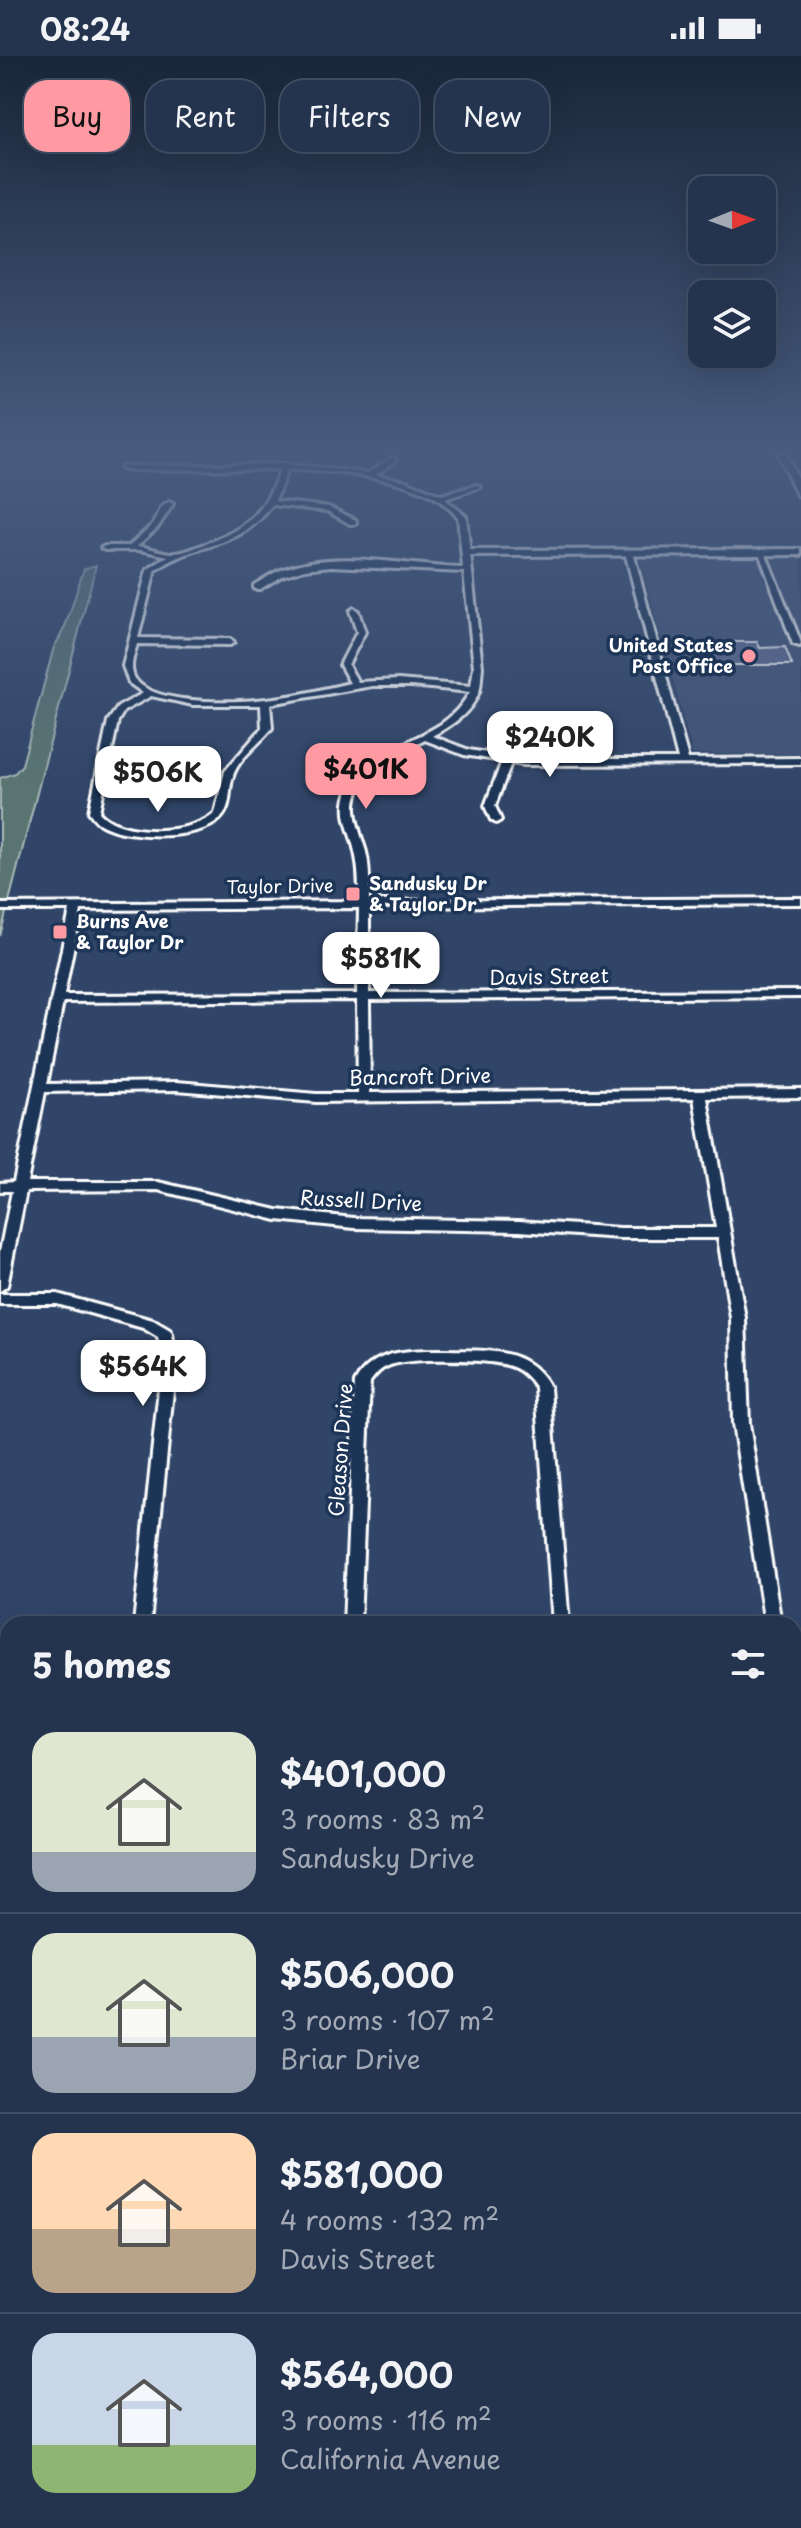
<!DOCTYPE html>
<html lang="en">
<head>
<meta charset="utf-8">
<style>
  :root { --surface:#24344e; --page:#303f58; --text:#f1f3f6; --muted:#a3aab6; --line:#414f66; --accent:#ff9aa2 }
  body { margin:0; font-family:"Playpen Sans",sans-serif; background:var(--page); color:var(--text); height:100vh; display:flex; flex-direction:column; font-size:30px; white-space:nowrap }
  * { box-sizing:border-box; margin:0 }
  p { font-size:26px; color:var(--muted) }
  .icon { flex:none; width:44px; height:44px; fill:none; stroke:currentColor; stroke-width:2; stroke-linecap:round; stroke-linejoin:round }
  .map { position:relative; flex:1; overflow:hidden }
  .details { position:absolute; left:0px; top:1560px; width:802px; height:912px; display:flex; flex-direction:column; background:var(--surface); border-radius:24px 24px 0 0; box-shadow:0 8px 32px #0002,0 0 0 2px var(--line) }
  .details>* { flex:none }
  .banner { position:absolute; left:24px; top:24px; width:754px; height:72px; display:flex; gap:16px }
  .needle { width:52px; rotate:89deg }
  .fabs { position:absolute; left:688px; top:120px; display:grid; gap:16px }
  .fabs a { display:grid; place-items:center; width:88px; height:88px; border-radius:16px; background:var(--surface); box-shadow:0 8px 32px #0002,0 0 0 2px var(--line); font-size:40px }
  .price { position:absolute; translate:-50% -68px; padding:0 18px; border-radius:16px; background:#fff; color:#222; font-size:26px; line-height:52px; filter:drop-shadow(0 2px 4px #0008) }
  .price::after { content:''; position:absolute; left:50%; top:48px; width:24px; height:18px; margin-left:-12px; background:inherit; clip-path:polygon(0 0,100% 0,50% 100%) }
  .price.active { background:var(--accent); color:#111 }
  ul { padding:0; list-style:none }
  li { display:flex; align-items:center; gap:24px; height:200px; padding:0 32px }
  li+li { border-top:2px solid var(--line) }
  li span { display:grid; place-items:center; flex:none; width:224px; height:160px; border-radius:24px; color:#555 }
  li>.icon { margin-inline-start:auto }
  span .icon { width:96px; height:96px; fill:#fffc; stroke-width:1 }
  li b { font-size:34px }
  h2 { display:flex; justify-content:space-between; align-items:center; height:96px; padding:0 32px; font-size:34px }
  .chip { padding:0 28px; border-radius:24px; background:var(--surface); box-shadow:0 8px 32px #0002,0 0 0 2px var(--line); font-size:28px; line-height:72px }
  .chip.active { background:var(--accent); color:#111 }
  .status { display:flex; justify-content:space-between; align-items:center; height:56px; padding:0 40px; background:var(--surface); direction:ltr }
  .status svg { height:22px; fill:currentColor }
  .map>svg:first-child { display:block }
</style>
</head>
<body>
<div class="status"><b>08:24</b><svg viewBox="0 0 49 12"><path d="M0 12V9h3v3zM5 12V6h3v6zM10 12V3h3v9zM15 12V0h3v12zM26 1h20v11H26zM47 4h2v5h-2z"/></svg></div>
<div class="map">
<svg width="801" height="2472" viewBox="0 0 801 2472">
  <rect width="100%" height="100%" fill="#304568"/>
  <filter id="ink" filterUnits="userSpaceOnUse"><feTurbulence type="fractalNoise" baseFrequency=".0125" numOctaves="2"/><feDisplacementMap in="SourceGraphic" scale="16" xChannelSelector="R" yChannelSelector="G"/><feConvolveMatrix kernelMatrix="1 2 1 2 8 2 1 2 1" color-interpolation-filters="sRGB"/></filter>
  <g filter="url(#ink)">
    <path fill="#425477" d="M 639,501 L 801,501 L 801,698 L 693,698 Z"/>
    <path fill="#5a7471" stroke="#acbab8" stroke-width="2" d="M 96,509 L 0,880 L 0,722 L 15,717 L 22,709 L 54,591 C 70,567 74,539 84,513 Z"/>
    <path fill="#5d6b8f" stroke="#fff" stroke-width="2" d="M 733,586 L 757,586 L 760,592 L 785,591 L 792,609 L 712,609 L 707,592 L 734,591 Z"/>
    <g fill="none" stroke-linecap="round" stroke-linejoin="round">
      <g stroke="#fff" stroke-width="6">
        <path id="minor" d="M 393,401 L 396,405 L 375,419 L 403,424 L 441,439 L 477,429 L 481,431 L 445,443 L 466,460 L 482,611 C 481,619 481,630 479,636 C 471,657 451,670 432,680 L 469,694 L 524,703 L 678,703 L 625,496 L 629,494 L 633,496 L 688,703 L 801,702 L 801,708 L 524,709 L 511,707 L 495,750 L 501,764 L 496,767 L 491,764 L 485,750 L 502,705 L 464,699 L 425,684 C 398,698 353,716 355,754 C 356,768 362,782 366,796 C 370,812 369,829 369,845 L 801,842 L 801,848 L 369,851 L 369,937 L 801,935 L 801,941 L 369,944 L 370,1037 L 801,1033 L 801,1041 L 707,1042 L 745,1262 L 749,1368 L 781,1568 L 765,1568 L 733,1368 L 731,1262 L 718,1182 L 620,1182 L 519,1175 L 354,1172 L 277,1164 L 158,1134 L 26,1135 L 7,1230 L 0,1235 L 0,1196 L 12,1135 L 0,1135 L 0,1127 L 14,1126 L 70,854 L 0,854 L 0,848 L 359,845 C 359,829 359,812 355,796 C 352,780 343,764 345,748 C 350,702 409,689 441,668 C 454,659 462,649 470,636 L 411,630 L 372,630 L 270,648 L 272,672 C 260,688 239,701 233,720 C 228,734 232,750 221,762 C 200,785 128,783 102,769 C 96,766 93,761 89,756 L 108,665 L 118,651 L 143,637 L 129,627 L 123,610 L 147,514 L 168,500 L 141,494 L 105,494 L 101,492 L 105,490 L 129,490 L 153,468 L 162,451 L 169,446 L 173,448 L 158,471 L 137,490 C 150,491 162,497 174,497 C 184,497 196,491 205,488 C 249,472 265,456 280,413 L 124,414 L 120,412 L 124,410 L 285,408 L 368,417 ZM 287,414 C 332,415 394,419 434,441 C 443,446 451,454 458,461 L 463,512 C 404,510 333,491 276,516 C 268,520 261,525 254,529 L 254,533 L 260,533 L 282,520 L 305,513 L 331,510 L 464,516 L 474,611 L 471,630 L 398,624 L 358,626 L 348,609 L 365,576 L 358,555 L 354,552 L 350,555 L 357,576 L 340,609 L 350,627 C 327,632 305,638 282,641 C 251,646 157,652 136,624 C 128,613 134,599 137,588 L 230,589 L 234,586 L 230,583 L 138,582 L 155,515 C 194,485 239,496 272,449 L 327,455 L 350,468 L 356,468 L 356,464 L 329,451 L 275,445 ZM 151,640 L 193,649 L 261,649 L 262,672 L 225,715 L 215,757 C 192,779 120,781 99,756 L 118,665 L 124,655 ZM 359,852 L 357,938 L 64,939 L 81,854 ZM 357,944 L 358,1038 L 316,1038 L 177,1026 L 47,1028 L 63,946 ZM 177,1034 L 316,1046 L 694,1042 L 716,1172 L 620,1172 L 519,1165 L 354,1162 L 277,1154 L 158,1126 L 27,1126 L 45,1036 Z
          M 758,494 L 765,496 L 801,587 L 800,590 L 793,588 Z
          M 0,1238 L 57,1238 L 153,1264 L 170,1274 L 172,1278 L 176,1304 L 150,1568 L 134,1568 L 162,1304 L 158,1281 L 143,1272 L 57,1248 L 0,1248 Z
          M 444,1294 C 486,1295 528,1290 550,1332 L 569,1568 L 553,1568 L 536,1332 C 529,1321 520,1312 507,1309 C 484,1303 410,1301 388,1310 C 380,1313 375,1319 370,1326 L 360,1568 L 344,1568 L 355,1326 C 373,1293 411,1294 444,1294 Z
          M 0,1739 L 8,1739 L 8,1757 L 0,1757 Z
          M 89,2464 L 113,2464 L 113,2472 L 89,2472 Z
          M 394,2464 L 418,2464 L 418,2472 L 394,2472 Z
          M 699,2464 L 723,2464 L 724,2472 L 700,2472 Z"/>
      </g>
      <g stroke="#fff" stroke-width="6">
        <path id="tertiary" d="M 778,398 L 786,398 L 801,430 L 801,442 L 797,439 Z
          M 801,493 L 801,499 L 467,500 L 462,497 L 467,494 Z
          M 794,1599 L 801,1599 L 801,1617 L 794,1617 Z
          M 0,1605 L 8,1605 L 8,1623 L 0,1623 Z"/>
      </g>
      <use href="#minor" fill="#1d3557" fill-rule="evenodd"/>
      <use href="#tertiary" fill="#1d3557" fill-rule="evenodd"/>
    </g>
  </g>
  <linearGradient id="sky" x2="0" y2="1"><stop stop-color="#1a2639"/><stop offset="0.53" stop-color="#485c80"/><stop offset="1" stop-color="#485c80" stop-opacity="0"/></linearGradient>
  <rect width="801" height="744" fill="url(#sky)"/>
  <g fill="#ff9aa2" stroke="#1d3557" stroke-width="3">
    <circle cx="749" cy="600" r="8"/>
    <rect x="345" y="830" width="16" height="16" rx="4"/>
    <rect x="52" y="868" width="16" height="16" rx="4"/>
  </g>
  <g text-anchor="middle" stroke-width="7" stroke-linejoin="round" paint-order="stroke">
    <g font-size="18" font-weight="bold" fill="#fff" stroke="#1d3557" text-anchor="start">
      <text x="733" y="596" text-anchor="end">United States<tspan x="733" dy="21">Post Office</tspan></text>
      <text x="369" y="834">Sandusky Dr<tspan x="369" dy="21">&amp; Taylor Dr</tspan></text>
      <text x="76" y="872">Burns Ave<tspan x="76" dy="21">&amp; Taylor Dr</tspan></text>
    </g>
    <g font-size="18" fill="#fff" stroke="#1d3557">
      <text transform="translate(280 831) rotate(-1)" y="6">Taylor Drive</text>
    </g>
    <g font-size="20" fill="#fff" stroke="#1d3557">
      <text transform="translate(549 921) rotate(-1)" y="7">Davis Street</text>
      <text transform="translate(420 1021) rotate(-1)" y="7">Bancroft Drive</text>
      <text transform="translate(361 1145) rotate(3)" y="7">Russell Drive</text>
      <text transform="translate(341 1394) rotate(-86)" y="7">Gleason Drive</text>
    </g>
  </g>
</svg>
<div class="fabs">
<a><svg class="needle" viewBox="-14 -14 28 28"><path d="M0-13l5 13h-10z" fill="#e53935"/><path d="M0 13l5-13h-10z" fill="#a3aab6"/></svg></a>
<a><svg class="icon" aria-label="layers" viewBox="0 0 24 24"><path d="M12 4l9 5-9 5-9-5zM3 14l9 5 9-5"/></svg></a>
</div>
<b class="price" style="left:550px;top:723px">$240K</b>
<b class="price active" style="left:366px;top:755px">$401K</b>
<b class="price" style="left:158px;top:758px">$506K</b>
<b class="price" style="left:381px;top:944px">$581K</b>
<b class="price" style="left:143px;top:1352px">$564K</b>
<div class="banner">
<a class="chip active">Buy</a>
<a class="chip">Rent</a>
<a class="chip">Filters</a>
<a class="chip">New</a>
</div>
<section class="details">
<h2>5 homes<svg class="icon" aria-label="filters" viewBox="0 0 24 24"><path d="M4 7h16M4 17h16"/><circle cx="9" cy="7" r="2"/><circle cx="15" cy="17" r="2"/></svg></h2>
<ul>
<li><span style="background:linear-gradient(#dfe7d0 75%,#9aa5b1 0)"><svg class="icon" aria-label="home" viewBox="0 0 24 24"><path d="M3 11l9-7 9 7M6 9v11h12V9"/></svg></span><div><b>$401,000</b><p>3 rooms · 83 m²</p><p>Sandusky Drive</p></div></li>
<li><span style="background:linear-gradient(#dfe7d0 65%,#9aa5b1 0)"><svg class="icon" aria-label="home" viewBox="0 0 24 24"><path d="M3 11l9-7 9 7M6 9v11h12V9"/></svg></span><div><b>$506,000</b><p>3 rooms · 107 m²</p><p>Briar Drive</p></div></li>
<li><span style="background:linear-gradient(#ffd9b3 60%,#b9a48a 0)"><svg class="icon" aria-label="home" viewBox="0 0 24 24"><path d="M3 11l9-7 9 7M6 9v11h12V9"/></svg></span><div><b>$581,000</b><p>4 rooms · 132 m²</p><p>Davis Street</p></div></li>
<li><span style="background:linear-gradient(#c9d6e8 70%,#8fb573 0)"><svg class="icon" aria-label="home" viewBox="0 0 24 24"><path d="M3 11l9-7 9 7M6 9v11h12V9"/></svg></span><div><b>$564,000</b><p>3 rooms · 116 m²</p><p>California Avenue</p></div></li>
</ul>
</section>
</div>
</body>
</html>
